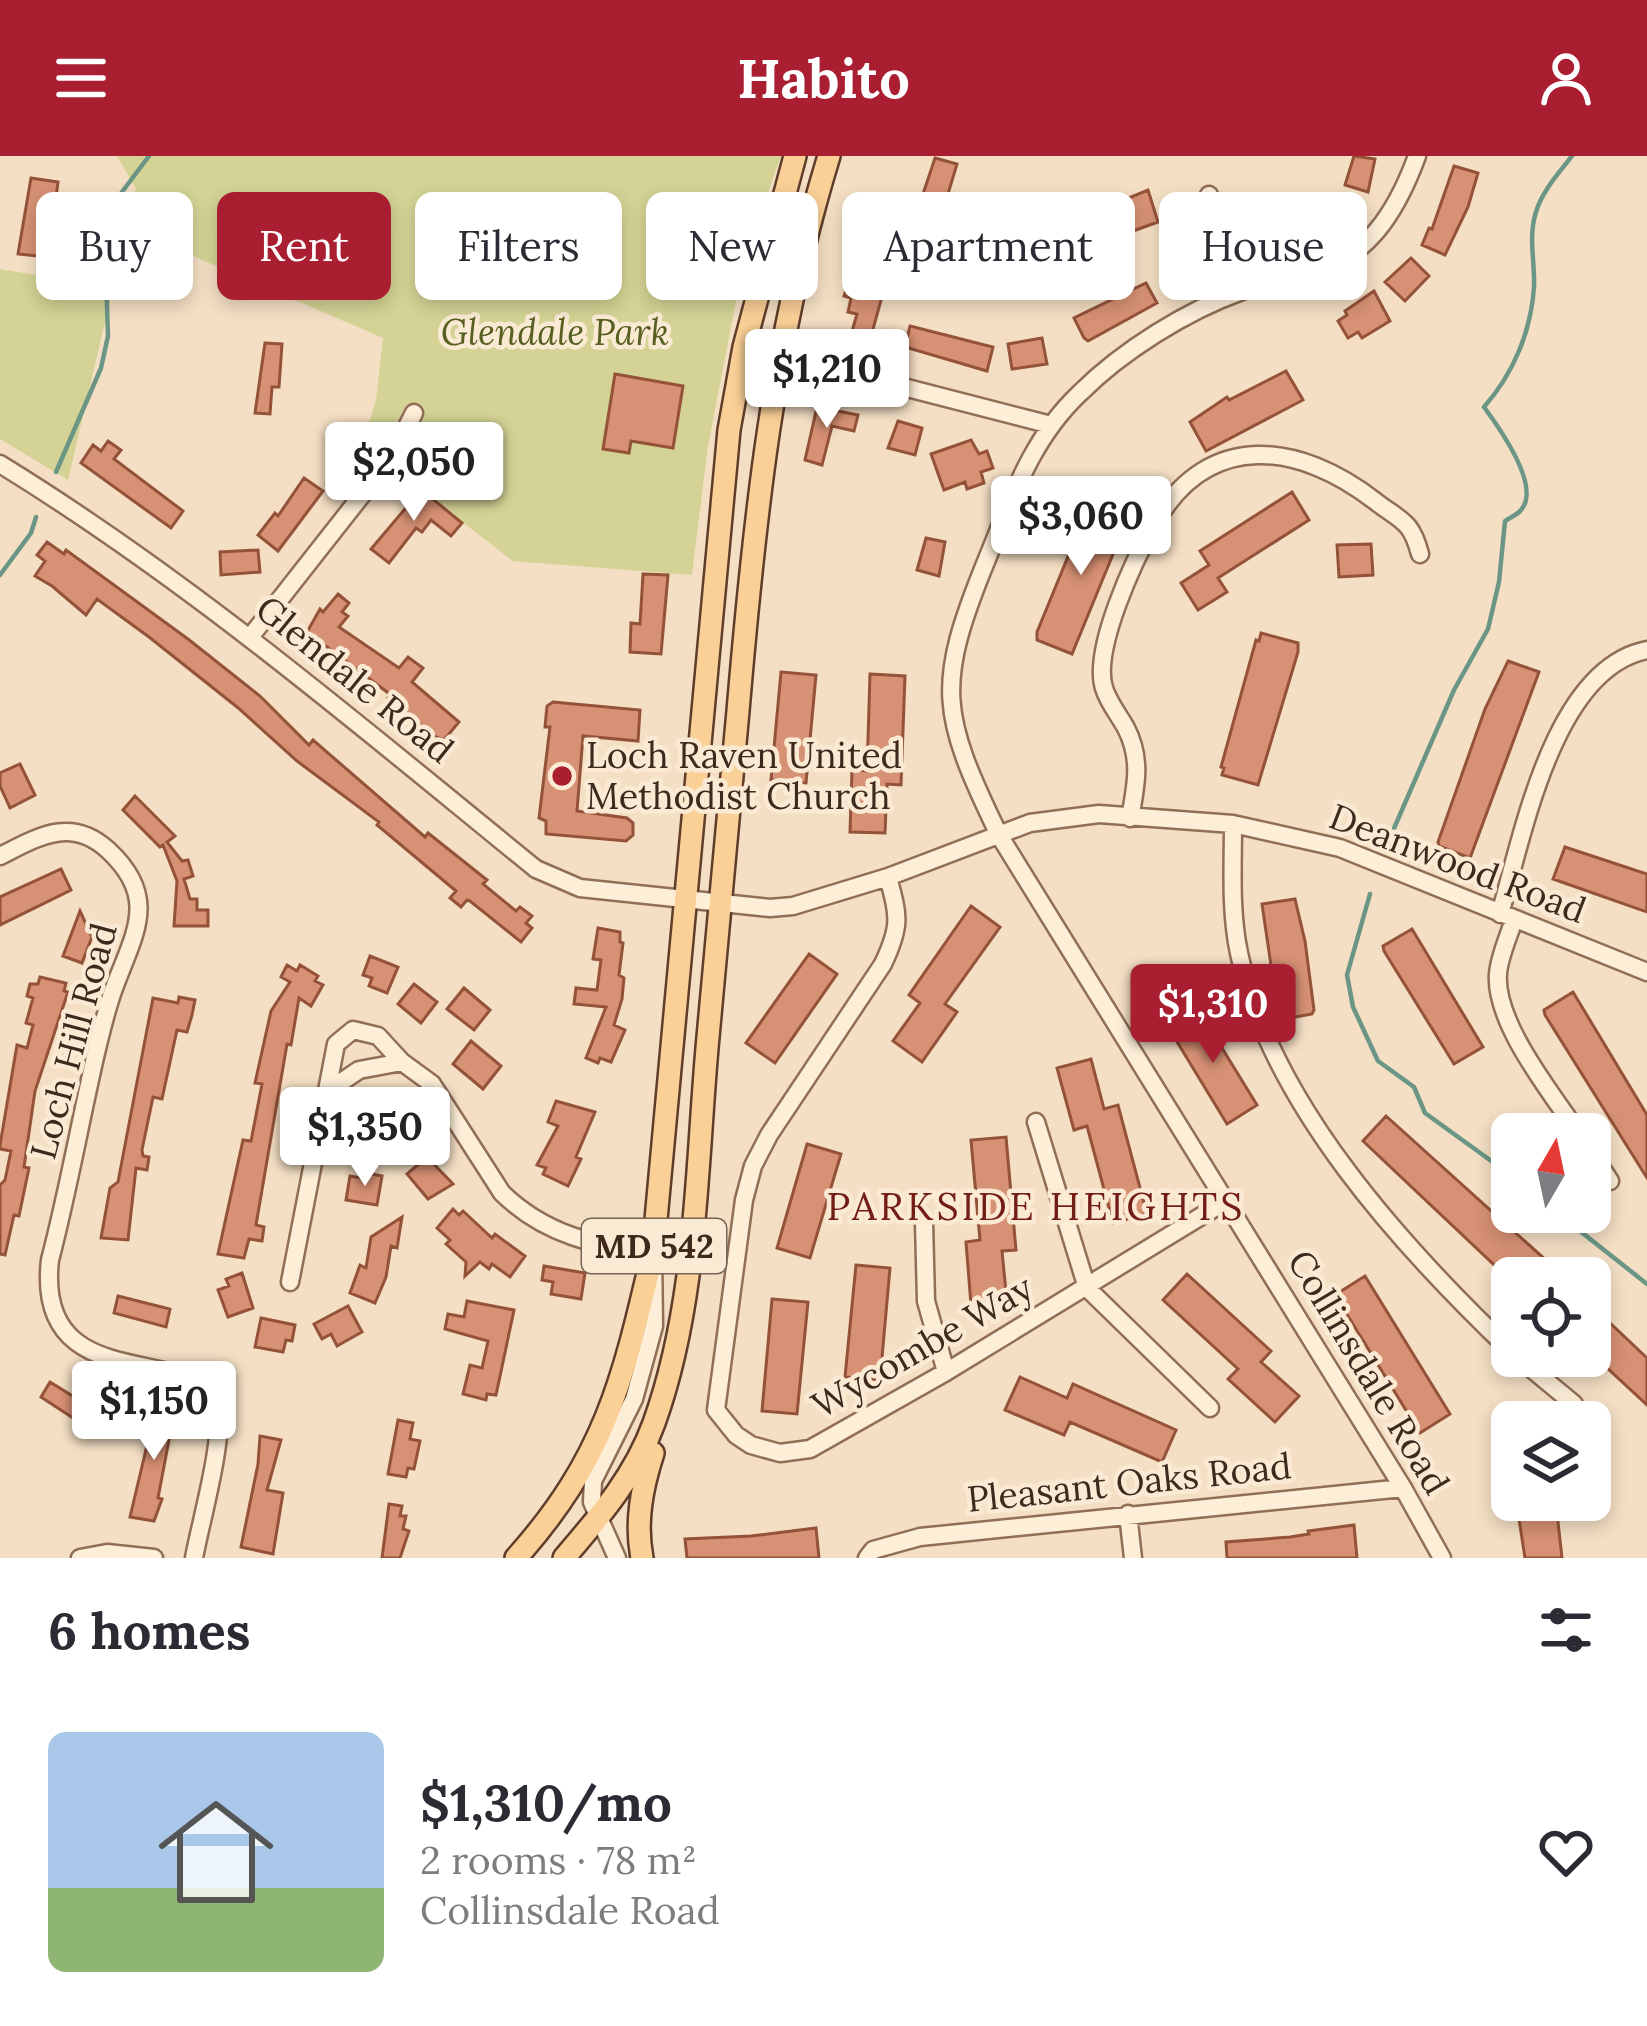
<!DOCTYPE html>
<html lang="en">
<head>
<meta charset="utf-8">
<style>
  :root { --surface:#fff; --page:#f7f7f7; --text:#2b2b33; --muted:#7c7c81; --accent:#a91e31 }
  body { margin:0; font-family:Lora,serif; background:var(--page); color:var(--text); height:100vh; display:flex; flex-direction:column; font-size:45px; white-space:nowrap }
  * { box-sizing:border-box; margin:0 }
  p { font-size:39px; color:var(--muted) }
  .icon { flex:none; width:66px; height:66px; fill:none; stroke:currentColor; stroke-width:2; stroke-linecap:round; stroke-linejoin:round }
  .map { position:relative; height:1402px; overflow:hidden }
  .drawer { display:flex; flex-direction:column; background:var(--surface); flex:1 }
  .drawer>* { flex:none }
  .guide { position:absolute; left:36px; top:36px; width:1575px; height:108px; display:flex; gap:24px }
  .needle { width:78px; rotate:9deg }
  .controls { position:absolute; left:1491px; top:957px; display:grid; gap:24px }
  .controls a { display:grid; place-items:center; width:120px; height:120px; border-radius:18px; background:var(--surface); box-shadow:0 6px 18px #0003; font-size:60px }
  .price { position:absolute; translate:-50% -102px; padding:0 27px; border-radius:12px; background:#fff; color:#222; font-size:39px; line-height:78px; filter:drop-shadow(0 3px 6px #0008) }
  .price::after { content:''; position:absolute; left:50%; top:72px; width:36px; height:27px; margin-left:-18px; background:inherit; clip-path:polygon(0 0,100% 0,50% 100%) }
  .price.current { background:var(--accent); color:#fff }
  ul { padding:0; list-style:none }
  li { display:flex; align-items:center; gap:36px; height:300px; padding:0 48px }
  li span { display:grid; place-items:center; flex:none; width:336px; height:240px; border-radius:18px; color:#555 }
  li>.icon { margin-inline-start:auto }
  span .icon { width:144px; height:144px; fill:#fffc; stroke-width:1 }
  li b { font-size:51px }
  h2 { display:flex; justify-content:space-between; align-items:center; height:144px; padding:0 48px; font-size:51px }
  .tag { padding:0 42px; border-radius:18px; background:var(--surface); box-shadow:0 6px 18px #0003; font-size:42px; line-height:108px }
  .tag.current { background:var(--accent); color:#fff }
  header { display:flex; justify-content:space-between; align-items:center; height:156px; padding:0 48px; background:var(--accent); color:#fff; font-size:54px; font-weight:700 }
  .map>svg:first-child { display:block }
</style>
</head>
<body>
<header><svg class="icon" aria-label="menu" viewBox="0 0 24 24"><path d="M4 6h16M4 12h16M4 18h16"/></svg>Habito<svg class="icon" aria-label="person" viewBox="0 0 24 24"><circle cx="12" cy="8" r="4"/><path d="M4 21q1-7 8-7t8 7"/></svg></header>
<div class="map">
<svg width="1647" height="1402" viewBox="0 0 1647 1402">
  <rect width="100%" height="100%" fill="#f4dfc4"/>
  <path fill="#d4d395" d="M 117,0 L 781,0 L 744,104 L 708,290 L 692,419 L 513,405 L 362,289 L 376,244 L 383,182 L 126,71 L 136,33 Z
    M 0,113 L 113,132 L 68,324 L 0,283 Z"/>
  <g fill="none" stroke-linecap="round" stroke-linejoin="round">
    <path stroke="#6b9686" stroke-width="4.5" d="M 56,316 L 101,212 L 108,180 L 104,60 L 149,0
      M 0,419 L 31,377 L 36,361
      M 1392,677 L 1454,534 L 1488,473 L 1499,426 L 1505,365 C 1511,361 1517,359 1521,354 C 1542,330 1498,270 1484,251 C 1513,218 1531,176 1534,131 C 1535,105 1528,81 1536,56 C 1542,35 1559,17 1572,0
      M 1370,738 L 1347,819 L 1353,851 L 1378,905 L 1414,931 L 1425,957 L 1512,1020
      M 1556,1056 L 1647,1128"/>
  </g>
  <path fill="#d79174" stroke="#945239" stroke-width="3" d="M 1354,0 L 1375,3 L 1368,36 L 1345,29 Z
    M 935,2 L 957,8 L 945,48 L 922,41 Z
    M 1454,10 L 1478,17 L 1468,51 L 1445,99 L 1422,89 L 1429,72 L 1432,73 Z
    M 31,22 L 58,26 L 48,101 L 18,98 Z
    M 1148,34 L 1158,66 L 1133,75 L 1121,45 Z
    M 1336,42 L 1350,58 L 1341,69 L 1326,82 L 1317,73 L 1281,99 L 1259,71 L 1279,54 L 1298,73 Z
    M 867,53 L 901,62 L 895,87 L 883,84 L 880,96 L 858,90 Z
    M 1189,94 L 1190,129 L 1165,130 L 1164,95 Z
    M 1411,102 L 1429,120 L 1405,145 L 1385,126 Z
    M 1146,127 L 1157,147 L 1088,185 L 1084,182 L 1074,162 Z
    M 848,128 L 883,137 L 870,184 L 851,179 L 857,158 L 848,156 L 851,142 L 844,140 Z
    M 1374,135 L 1390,165 L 1362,182 L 1358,176 L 1348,182 L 1338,165 L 1347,159 L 1345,155 Z
    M 910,170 L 993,191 L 987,215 L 905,191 Z
    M 1042,182 L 1047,208 L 1012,213 L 1008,188 Z
    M 265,187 L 282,188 L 279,231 L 272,231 L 270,258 L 255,257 Z
    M 1286,215 L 1303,244 L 1206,295 L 1190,266 L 1227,241 L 1229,244 Z
    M 615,218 L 683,230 L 673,292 L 631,285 L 629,297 L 603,293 Z
    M 817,251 L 858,259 L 854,275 L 832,270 L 822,309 L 805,304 Z
    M 898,265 L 922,272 L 915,299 L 888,292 Z
    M 971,284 L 979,298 L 987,295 L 993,312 L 981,316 L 984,327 L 967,333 L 965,326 L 944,334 L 931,298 Z
    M 108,285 L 121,294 L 114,303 L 183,355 L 171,372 L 81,307 L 93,289 L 101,295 Z
    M 304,322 L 323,335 L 278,395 L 258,379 L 275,357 L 278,360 Z
    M 418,331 L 462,367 L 451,380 L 431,364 L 422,376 L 416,372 L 389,407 L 371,393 L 410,347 L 407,345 Z
    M 1292,336 L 1309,364 L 1218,422 L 1227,436 L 1198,454 L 1181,427 L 1209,409 L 1200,395 Z
    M 1090,347 L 1125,361 L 1125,369 L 1072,498 L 1037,484 L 1037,476 Z
    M 926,382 L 945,386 L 939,420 L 917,414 Z
    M 47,386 L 64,398 L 66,394 L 188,483 L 260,540 L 309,589 L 313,584 L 425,681 L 428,677 L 487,724 L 483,728 L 516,755 L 520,751 L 532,760 L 526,767 L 532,772 L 521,786 L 470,745 L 467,744 L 461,751 L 450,742 L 456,735 L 377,669 L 379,666 L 297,605 L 237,551 L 149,481 L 97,443 L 86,459 L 52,430 L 35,420 L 45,405 L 37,399 Z
    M 1371,388 L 1373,419 L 1339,421 L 1337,389 Z
    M 258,394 L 260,416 L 221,419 L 220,396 Z
    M 643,418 L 668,419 L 661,498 L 630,496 L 631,467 L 640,468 Z
    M 338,438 L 349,447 L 342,456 L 348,460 L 339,471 L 399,512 L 408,501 L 423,512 L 412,526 L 459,566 L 444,584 L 436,581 L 388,542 L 391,539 L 307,476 L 320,453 L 323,456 Z
    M 1261,477 L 1298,487 L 1298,496 L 1258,629 L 1222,619 L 1224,612 L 1221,611 L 1256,484 L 1259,485 Z
    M 1508,505 L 1539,516 L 1470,702 L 1439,690 L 1438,686 L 1485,553 Z
    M 781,516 L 816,519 L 806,627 L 771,624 Z
    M 870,518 L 905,520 L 901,629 L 887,628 L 885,677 L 850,676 L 852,614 L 867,615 Z
    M 553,546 L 640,554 L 638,585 L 583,580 L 577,655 L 627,662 L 633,667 L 633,679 L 626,685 L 546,678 L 546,665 L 539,662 L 550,571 L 545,571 L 547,550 Z
    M 20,608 L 35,639 L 10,652 L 0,630 L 0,617 Z
    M 135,640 L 175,680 L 167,686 L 182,705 L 188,704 L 193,720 L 184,723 L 190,743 L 197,743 L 197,754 L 208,754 L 208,770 L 174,770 L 177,725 L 163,689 L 160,691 L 123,654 Z
    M 1565,691 L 1647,718 L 1647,756 L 1553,723 Z
    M 61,713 L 71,734 L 0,769 L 0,741 Z
    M 1295,743 L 1305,785 L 1314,854 L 1312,858 L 1279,864 L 1262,748 Z
    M 971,750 L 1000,771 L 945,848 L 957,856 L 922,906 L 893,885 L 920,847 L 909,839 Z
    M 80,755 L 92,781 L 82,807 L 63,800 Z
    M 598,772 L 620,776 L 620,786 L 623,787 L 619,819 L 624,822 L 622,843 L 614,869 L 625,874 L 611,906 L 600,902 L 598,907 L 586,902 L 606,851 L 574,848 L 576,832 L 597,834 L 601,804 L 593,803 Z
    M 1412,773 L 1483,891 L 1454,908 L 1384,795 L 1383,790 Z
    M 809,798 L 837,818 L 775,907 L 746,887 Z
    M 370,800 L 398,811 L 387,837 L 369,830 L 372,822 L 363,819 Z
    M 287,809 L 297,815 L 300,809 L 318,820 L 315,825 L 323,829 L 311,850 L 299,842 L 291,889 L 287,888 L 256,1069 L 264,1071 L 262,1085 L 249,1083 L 244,1102 L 218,1098 L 243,984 L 251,985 L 262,928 L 255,927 L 271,855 L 290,826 L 281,821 Z
    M 40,821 L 66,827 L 64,835 L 68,836 L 35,935 L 24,1011 L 29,1012 L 19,1060 L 14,1059 L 5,1099 L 0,1098 L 0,1029 L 5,1024 L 11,995 L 0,993 L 0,989 L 17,889 L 27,892 L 33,869 L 26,867 L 33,842 L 27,840 L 30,828 L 38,828 Z
    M 414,828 L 437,846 L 421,867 L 398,848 Z
    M 464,832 L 490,854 L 474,874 L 447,853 Z
    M 1573,836 L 1647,959 L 1647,1022 L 1545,859 L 1544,854 Z
    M 179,841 L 195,844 L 192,859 L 187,876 L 177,874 L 162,943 L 153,941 L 142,994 L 143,1000 L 149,1001 L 147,1014 L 136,1012 L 128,1084 L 101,1082 L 110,1032 L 118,1026 L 153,842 L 178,847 Z
    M 1198,853 L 1257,949 L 1227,968 L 1168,871 Z
    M 471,885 L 501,910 L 483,933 L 453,908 Z
    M 1091,903 L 1104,953 L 1118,949 L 1147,1058 L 1113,1067 L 1087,970 L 1074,974 L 1057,912 Z
    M 556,945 L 595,956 L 576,1001 L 581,1003 L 568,1030 L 543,1018 L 546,1012 L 537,1009 L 558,970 L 548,966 Z
    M 366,950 L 394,956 L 392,966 L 399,968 L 395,986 L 367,980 L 370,967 L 363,966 Z
    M 1386,960 L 1558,1115 L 1552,1122 L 1508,1122 L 1401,1021 L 1363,985 Z
    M 1006,981 L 1016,1094 L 1002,1095 L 1007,1146 L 971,1149 L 966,1086 L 980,1084 L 971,984 Z
    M 807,988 L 841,998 L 810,1102 L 777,1092 Z
    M 427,1001 L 453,1028 L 428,1043 L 407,1018 Z
    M 361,1016 L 382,1020 L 377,1049 L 346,1044 L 350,1020 L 361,1022 Z
    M 453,1053 L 459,1059 L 463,1055 L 492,1082 L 495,1078 L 525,1100 L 510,1121 L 492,1108 L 489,1113 L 480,1106 L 465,1120 L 466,1106 L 446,1088 L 450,1084 L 437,1072 Z
    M 402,1061 L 397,1092 L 391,1090 L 386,1121 L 375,1147 L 350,1137 L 360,1109 L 366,1112 L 371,1081 Z
    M 856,1109 L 890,1112 L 880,1224 L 845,1221 Z
    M 544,1110 L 585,1117 L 581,1143 L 551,1138 L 553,1126 L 542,1124 Z
    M 242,1117 L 253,1152 L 228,1161 L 218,1134 L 229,1130 L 226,1123 Z
    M 1187,1118 L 1271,1195 L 1261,1206 L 1299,1240 L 1275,1266 L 1228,1223 L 1238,1213 L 1163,1144 Z
    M 1365,1120 L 1450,1258 L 1420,1277 L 1335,1139 Z
    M 118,1140 L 170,1153 L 166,1171 L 114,1157 Z
    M 772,1143 L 808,1146 L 797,1258 L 762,1255 Z
    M 467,1145 L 514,1154 L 496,1239 L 487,1238 L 486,1244 L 463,1238 L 470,1209 L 482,1212 L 488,1185 L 445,1173 L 448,1158 L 464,1161 Z
    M 1590,1148 L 1647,1202 L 1647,1249 L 1590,1196 Z
    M 348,1150 L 362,1176 L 337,1190 L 331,1178 L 322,1183 L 314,1168 Z
    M 261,1162 L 295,1169 L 292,1185 L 286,1184 L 283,1196 L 255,1191 Z
    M 1020,1221 L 1067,1242 L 1073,1228 L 1176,1274 L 1162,1306 L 1070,1266 L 1064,1279 L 1005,1254 Z
    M 50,1226 L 76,1242 L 108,1252 L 101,1273 L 79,1266 L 41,1241 Z
    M 158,1243 L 176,1247 L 158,1342 L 162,1343 L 154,1365 L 130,1361 Z
    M 398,1264 L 413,1267 L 410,1283 L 420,1285 L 414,1313 L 408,1312 L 406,1321 L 388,1318 Z
    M 260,1280 L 281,1284 L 267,1334 L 283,1337 L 273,1398 L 241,1391 L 258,1308 Z
    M 389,1348 L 402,1350 L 400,1360 L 406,1360 L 403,1373 L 409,1375 L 400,1402 L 382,1402 Z
    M 1557,1357 L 1562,1402 L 1525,1402 L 1519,1363 Z
    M 1354,1369 L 1357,1402 L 1227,1402 L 1226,1386 L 1290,1381 L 1309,1378 L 1308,1375 Z
    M 816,1372 L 819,1402 L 687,1402 L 685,1383 L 751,1380 Z"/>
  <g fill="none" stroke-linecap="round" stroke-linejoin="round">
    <g stroke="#916f57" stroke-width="21">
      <path id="minor" d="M 1417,0 C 1396,57 1367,104 1304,120 C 1284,126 1261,127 1242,135 C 1186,155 1122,195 1080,237 C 1031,283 1012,342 987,403 C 935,530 940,557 999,679 L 1403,1332 L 1442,1402
        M 1209,39 L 1243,134
        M 779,199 L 1051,269
        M 0,308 C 192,426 361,571 536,713 L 580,732 L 770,752 L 793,750 L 888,721 L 1030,667 L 1099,658 L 1233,668 L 1340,692 L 1647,816
        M 251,480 L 391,302 L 414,257
        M 1130,662 C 1136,629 1142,603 1126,572 C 1119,559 1108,546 1104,532 C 1092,493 1135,402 1155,367 C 1209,273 1300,287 1375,345 C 1402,366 1411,364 1420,398
        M 1233,668 C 1233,711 1230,755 1239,797 C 1270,947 1404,1093 1512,1196
        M 0,700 C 38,681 71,660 108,694 C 161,743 133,779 113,835 C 106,855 101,876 96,897 C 80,966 68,1035 50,1104 C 34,1244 197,1186 217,1248 C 226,1278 200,1368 194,1402
        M 888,721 C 899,761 901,770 883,808 L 769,979 L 753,1010 L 744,1044 L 716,1254 L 736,1279 L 751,1289 L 780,1297 L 810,1293 L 946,1216 L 1226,1045
        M 1500,758 C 1523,678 1554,512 1647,494
        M 1514,763 C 1509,780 1499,801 1498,818 C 1494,867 1553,939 1579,978
        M 325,937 L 359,914 L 402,906
        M 1036,966 L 1087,1132 L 1210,1252
        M 1590,994 L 1610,1025
        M 924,1066 L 926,1145 L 946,1216
        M 290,1126 L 336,888 L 353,874 L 378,880 L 402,906 L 432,928 L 502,1037 C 544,1078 596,1091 653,1096 L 654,1170 L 634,1243 L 593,1325 L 592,1346 L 617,1402
        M 1516,1200 L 1574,1248
        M 1128,1358 L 1133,1402
        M 80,1402 L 107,1397 L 154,1402
        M 867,1402 L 873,1394 L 920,1381 L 1403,1332"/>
    </g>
    <g stroke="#5f3d2c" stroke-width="26">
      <path id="major" d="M 516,1402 C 606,1301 623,1224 653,1096 L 729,274 L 744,191 L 795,0
        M 564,1402 C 600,1360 635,1320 654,1267 C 698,1145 696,1009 708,881 C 718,772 728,663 738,555 C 754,366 773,182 829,0
        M 642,1402 C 635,1366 642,1331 653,1297"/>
    </g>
    <use href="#minor" stroke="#fdeed8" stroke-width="16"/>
    <use href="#major" stroke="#fbd097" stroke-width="21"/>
  </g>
  <circle fill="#a91e31" stroke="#faead4" stroke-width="4.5" cx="562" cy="620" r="12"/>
  <g text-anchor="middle" stroke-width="9" stroke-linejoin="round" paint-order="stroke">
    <rect fill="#faead4" stroke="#776354" stroke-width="3" x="582" y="1063" width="144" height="54" rx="9"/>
    <g font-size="33" font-weight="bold" fill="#3f291d">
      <text x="654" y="1102">MD 542</text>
    </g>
    <g font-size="36" font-style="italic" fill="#575f21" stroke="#faead4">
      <text x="555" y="189">Glendale Park</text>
    </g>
    <g font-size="36" fill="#3f291d" stroke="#faead4">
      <text transform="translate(355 523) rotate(39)" y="13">Glendale Road</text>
      <text transform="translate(1458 707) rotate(21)" y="13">Deanwood Road</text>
      <text transform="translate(73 885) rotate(-75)" y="13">Loch Hill Road</text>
      <text transform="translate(922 1190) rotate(-30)" y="13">Wycombe Way</text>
      <text transform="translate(1369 1216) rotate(59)" y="13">Collinsdale Road</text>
      <text transform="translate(1129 1326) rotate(-6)" y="13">Pleasant Oaks Road</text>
    </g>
    <g font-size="36" fill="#3f291d" stroke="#faead4" text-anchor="start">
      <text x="586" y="612">Loch Raven United<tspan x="586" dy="41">Methodist Church</tspan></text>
    </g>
    <g font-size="39" letter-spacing="3" fill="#721e16" stroke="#faead4">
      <text x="1036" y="1064">PARKSIDE HEIGHTS</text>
    </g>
  </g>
</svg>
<div class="controls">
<a><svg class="needle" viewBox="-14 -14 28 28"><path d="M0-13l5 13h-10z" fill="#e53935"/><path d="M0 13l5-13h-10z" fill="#7c7c81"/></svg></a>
<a><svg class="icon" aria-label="locate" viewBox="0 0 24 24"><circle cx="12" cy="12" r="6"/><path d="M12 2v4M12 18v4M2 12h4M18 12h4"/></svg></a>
<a><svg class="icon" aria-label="layers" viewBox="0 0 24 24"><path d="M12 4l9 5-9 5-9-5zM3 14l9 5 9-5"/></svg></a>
</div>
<b class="price" style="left:827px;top:275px">$1,210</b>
<b class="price" style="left:414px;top:368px">$2,050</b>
<b class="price" style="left:1081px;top:422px">$3,060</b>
<b class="price current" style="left:1213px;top:910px">$1,310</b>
<b class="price" style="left:365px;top:1033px">$1,350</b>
<b class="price" style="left:154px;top:1307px">$1,150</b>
<div class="guide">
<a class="tag">Buy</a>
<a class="tag current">Rent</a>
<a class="tag">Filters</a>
<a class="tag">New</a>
<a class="tag">Apartment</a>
<a class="tag">House</a>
</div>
</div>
<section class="drawer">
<h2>6 homes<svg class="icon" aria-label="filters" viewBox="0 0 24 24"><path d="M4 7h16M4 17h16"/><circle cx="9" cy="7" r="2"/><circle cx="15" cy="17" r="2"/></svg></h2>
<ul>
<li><span style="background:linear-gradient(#a9c7e8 65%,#8fb573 0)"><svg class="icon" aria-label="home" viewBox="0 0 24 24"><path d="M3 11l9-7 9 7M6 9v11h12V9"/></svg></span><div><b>$1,310/mo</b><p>2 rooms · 78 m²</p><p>Collinsdale Road</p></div><svg class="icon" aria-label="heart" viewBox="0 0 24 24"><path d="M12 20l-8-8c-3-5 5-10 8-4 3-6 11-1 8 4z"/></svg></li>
</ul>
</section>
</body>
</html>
